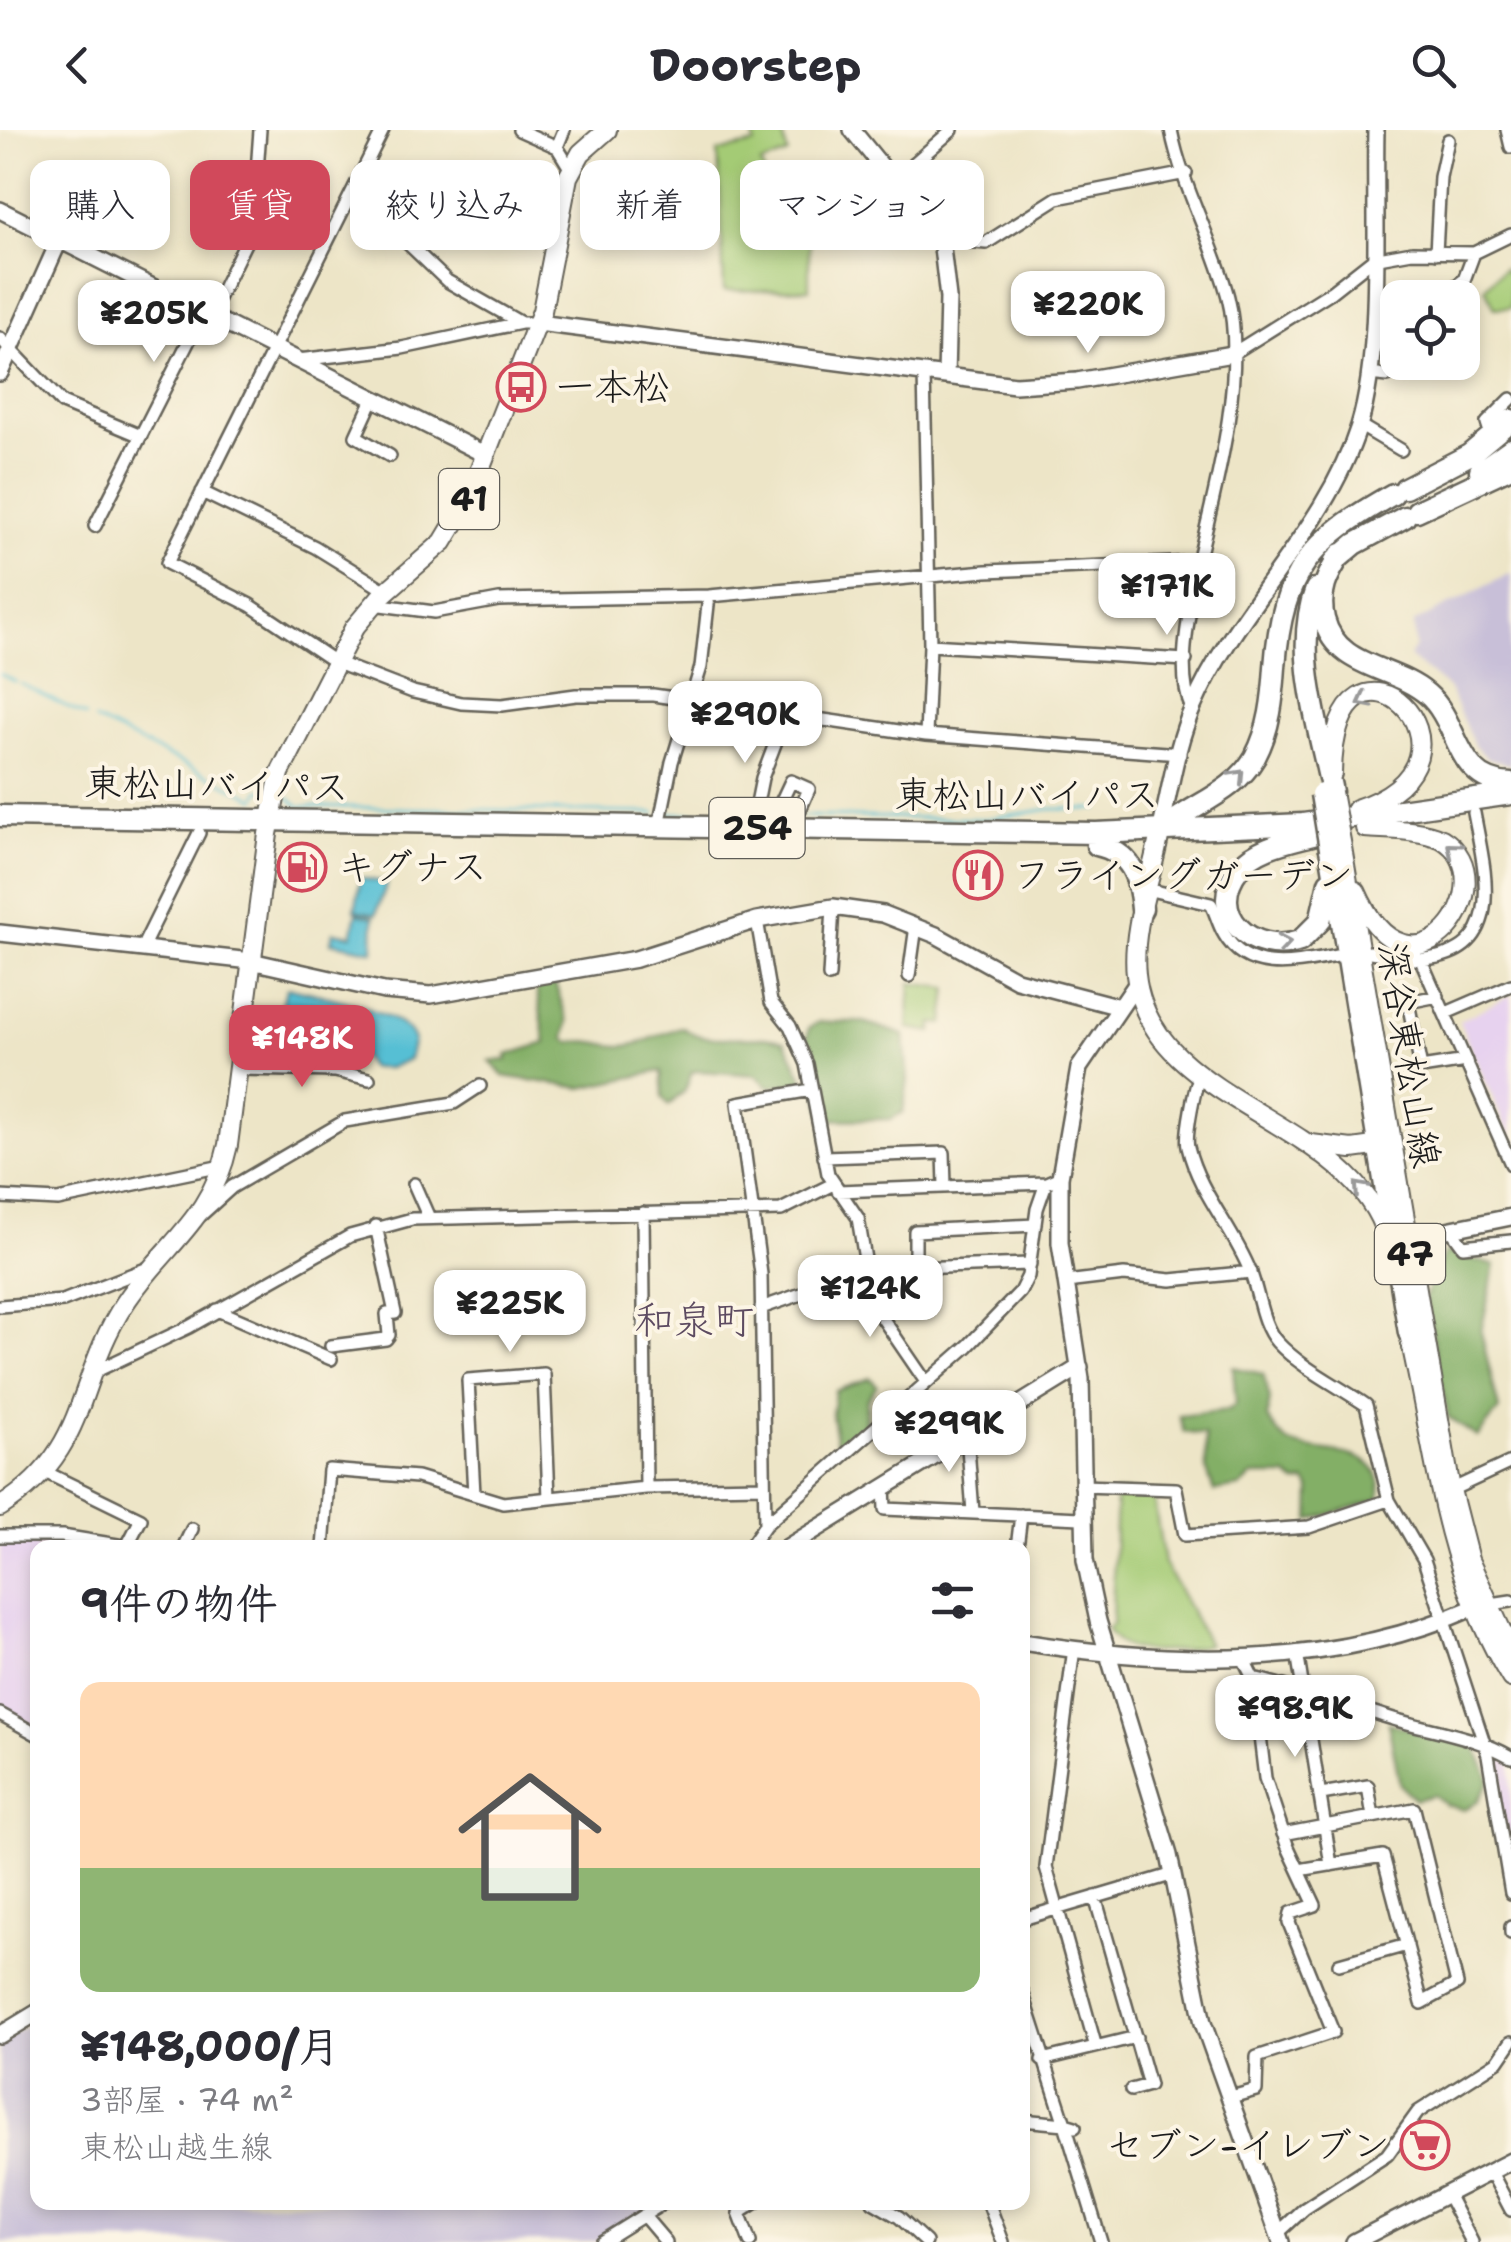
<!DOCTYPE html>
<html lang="ja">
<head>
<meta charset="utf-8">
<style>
  :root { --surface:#fff; --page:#f7f7f7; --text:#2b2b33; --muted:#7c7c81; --accent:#d1495b }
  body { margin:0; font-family:"Shantell Sans","Klee One",sans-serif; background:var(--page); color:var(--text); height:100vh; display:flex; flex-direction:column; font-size:38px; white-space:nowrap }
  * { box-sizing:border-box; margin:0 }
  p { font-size:32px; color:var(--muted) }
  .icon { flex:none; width:55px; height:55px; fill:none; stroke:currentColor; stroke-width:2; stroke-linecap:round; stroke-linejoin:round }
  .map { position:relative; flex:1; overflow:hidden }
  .side { position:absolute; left:30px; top:1410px; width:1000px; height:670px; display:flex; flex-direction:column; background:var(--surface); border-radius:20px; box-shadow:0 5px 15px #0003 }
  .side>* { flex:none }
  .guide { position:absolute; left:30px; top:30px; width:1000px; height:90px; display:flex; gap:20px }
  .tools { position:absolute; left:1380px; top:150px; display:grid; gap:20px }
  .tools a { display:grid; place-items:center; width:100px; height:100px; border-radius:20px; background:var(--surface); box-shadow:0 5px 15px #0003; font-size:50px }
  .price { position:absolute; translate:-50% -85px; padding:0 22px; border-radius:20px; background:#fff; color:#222; font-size:32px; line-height:65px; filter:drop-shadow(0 2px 5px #0008) }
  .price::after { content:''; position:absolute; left:50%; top:60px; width:30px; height:22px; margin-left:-15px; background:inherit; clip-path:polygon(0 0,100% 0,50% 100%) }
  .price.on { background:var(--accent); color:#fff }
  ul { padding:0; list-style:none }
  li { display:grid; align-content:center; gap:20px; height:530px; padding:0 50px }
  li span { display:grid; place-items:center; height:310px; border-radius:20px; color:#555 }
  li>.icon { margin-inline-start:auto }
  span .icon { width:180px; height:180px; fill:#fffc; stroke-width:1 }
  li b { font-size:42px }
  h2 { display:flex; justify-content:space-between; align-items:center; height:120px; padding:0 50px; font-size:42px }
  .tag { padding:0 35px; border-radius:20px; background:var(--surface); box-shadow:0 5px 15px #0003; font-size:35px; line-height:90px }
  .tag.on { background:var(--accent); color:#fff }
  header { display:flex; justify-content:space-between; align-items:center; height:130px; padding:0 50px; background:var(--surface); font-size:45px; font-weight:700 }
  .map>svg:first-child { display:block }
</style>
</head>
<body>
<header><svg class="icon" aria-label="back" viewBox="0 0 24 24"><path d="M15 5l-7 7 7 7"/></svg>Doorstep<svg class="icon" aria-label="search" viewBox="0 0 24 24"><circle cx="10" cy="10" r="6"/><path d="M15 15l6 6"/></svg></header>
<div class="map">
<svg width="1511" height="2112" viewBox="0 0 1511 2112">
  <rect width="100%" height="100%" fill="#fcf5e5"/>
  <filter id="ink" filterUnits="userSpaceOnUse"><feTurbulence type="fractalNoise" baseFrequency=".01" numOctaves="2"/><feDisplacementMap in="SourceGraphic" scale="20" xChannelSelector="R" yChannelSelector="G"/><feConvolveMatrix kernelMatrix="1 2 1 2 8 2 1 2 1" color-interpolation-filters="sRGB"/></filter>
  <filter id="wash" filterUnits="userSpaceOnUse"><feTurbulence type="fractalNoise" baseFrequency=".0048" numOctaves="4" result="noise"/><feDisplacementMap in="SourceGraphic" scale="40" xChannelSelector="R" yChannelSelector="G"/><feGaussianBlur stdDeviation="2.25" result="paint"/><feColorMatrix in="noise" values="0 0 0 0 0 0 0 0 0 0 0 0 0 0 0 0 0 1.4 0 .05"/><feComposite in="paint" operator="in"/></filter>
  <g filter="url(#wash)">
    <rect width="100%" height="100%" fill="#ede5c7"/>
    <path fill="#e7d2ef" d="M 1511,865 L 1511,1009 L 1459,891 Z
      M 0,1407 L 122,1417 L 38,1418 L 37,1598 L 0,1577 Z
      M 1488,1618 L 1511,1630 L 1511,1729 Z"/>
    <path fill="#c8bfd8" d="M 1511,443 L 1511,635 L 1488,628 L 1475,617 L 1449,559 L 1409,527 L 1415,517 L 1414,493 Z
      M 37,1889 L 38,2072 L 659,2073 L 595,2112 L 0,2112 L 0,1912 Z"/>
    <path fill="#a4cb75" stroke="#607448" stroke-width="2.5" d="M 752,0 L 781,0 L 788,24 L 761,34 L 779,82 L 804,73 L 809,95 L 809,159 L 724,161 L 718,22 L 755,14 Z
      M 1504,138 L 1511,145 L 1511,177 L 1495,178 L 1485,158 Z
      M 911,853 L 948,858 L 944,894 L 933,893 L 932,902 L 908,898 Z
      M 1116,1362 L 1153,1364 L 1164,1433 L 1208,1514 C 1182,1523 1117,1530 1107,1498 L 1112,1495 Z"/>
    <path fill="#83af66" stroke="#506641" stroke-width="2.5" d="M 555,853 L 568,892 L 565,908 L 571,913 C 588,908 602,915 620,916 C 642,917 660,901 683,898 C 711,918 754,900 785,911 L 805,952 L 769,957 L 756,945 L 699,941 L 692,942 L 685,961 L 669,975 L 663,968 L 661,941 L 582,958 L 503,946 L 490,931 L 508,930 L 507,925 L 546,913 L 536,856 Z
      M 819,892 L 864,892 L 904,905 L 908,950 L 903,982 L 891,989 L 824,990 L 807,908 L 809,898 Z
      M 1445,1122 L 1495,1135 L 1481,1202 L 1499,1280 L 1477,1307 L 1448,1287 L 1425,1167 Z
      M 1233,1237 L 1263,1244 L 1270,1269 L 1267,1288 C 1273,1296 1280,1307 1288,1312 C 1318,1328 1386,1310 1380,1369 L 1310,1390 L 1311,1360 L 1306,1352 L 1296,1353 L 1287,1346 L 1252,1346 L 1240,1357 L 1214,1361 L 1206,1338 L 1205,1305 L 1184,1302 L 1179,1286 L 1228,1280 L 1236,1274 Z
      M 870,1248 L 877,1255 L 867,1270 L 865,1303 L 848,1314 L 836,1311 L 832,1284 L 835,1261 Z
      M 1388,1593 L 1475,1615 L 1490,1650 L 1477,1672 L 1464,1680 L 1446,1675 L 1433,1665 L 1415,1670 L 1400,1655 Z"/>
    <path fill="#57bfd4" stroke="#3a6e78" stroke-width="2.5" d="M 361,748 L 387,753 L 376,784 L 355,780 Z
      M 357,783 L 374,787 L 373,821 L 331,812 L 333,802 L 352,805 Z
      M 291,858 C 319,865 405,881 414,910 L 409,929 L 389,938 L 370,938 L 357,919 L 349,919 L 350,934 L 270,925 L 286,859 Z"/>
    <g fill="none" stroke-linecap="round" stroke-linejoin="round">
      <path stroke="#57bfd4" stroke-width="2.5" d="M 0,544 L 16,552
        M 21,554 L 86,586
        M 95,590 L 256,669 L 260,660 L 270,661
        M 283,663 L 299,676 L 655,683
        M 668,683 L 750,685
        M 778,685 L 795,686
        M 803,686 L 986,689 L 1050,679 L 1099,679"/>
    </g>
  </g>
  <g filter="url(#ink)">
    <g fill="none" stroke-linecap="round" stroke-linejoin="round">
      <g stroke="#656258" stroke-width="16">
        <path id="street" d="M 383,0 L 167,433 L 250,475 L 335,532 L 413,562 L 461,573 L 502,575 L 576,565 L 653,565 L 926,605 L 1180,624
          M 519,0 L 557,17 L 571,40
          M 1507,0 L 1511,17
          M 557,17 L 564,0
          M 894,51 L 952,0
          M 354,62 L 447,151 L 521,193
          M 941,109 L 986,113 L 1057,68 L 1186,43
          M 1436,123 L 1440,47 L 1448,10
          M 1440,168 L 1464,150 L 1474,123
          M 210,185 L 253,97 L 260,0
          M 0,208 L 62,273 L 141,306
          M 1232,224 L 1331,162 L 1373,129 L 1412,122 L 1474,123 L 1511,105
          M 298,230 L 402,218 L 521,193 L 538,193
          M 924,243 L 930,515 L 926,605
          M 1368,244 L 1388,246 L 1399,232
          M 373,269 L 356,306 L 390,326
          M 1359,295 L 1401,320
          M 1489,299 L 1487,293 L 1511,269
          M 202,362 L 315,417 L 386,461
          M 95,396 L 204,181
          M 373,474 L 434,482 L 499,470 L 709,466 L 986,441 L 1198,432 C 1216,357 1247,242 1228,167 C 1213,110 1182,57 1171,0
          M 930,515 L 1186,530
          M 1192,579 C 1174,541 1192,472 1198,432
          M 659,696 L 672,632 L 701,537 L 709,466
          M 752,698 L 762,648 L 786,585
          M 769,698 L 791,651 L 809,659 L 792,698
          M 1146,759 L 1211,774 C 1216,783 1218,794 1224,804 C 1249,848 1302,832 1342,825
          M 757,790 L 771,872 L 790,896 L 807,934 L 828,1044 L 858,1088 L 867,1141 L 883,1189 L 926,1252
          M 141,820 L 199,703
          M 1370,822 C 1388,824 1407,831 1425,829 C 1509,821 1484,738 1474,683
          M 1421,830 L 1511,1034
          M 829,846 L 833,777
          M 909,846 L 916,796
          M 1438,866 L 1408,872 L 1421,938 L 1466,931
          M 1446,883 L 1511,855
          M 239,939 L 335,941 L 369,949
          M 1201,943 C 1195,954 1185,1005 1188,1017 C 1199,1063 1233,1098 1250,1141 C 1259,1163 1261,1194 1277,1212 C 1301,1238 1337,1255 1366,1275 L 1389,1370
          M 824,1027 L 944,1023 L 945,1056
          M 414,1054 L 429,1088
          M 838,1061 L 1046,1053
          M 0,1067 L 58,1070 L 222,1036
          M 643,1083 L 646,1358
          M 201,1085 L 232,1057 L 345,991 L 454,973 L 480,956
          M 1452,1101 L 1463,1116 L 1511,1111
          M 1030,1134 L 915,1138 L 915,1101 L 1035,1095
          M 1066,1152 L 1124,1145 L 1171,1150 L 1251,1142
          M 0,1176 L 63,1171 L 151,1137
          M 761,1178 L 867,1141
          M 217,1180 L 331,1229
          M 331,1216 L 386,1209 L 389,1205 L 387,1184 L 395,1183 L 376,1096
          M 96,1241 L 189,1197 L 350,1106 L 412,1089 L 781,1080 L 833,1054
          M 967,1305 L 973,1382
          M 45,1342 L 141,1389 L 127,1416
          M 884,1356 L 885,1379 L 1081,1388
          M 1081,1356 L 1176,1359 L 1185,1405 L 1309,1397 L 1389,1370 L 1424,1430 L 1488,1625 L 1511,1763
          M 1451,1360 L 1511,1332
          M 474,1364 L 468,1250 L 544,1244 L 549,1368
          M 765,1395 L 761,1144 L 738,973 L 811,960
          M 0,1406 L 62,1406 L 130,1417
          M 183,1418 L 192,1399
          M 323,1418 L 329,1340 L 417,1347 L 503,1373 L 646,1358 L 762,1356
          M 749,1418 L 765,1395 L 968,1216 L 1020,1162 L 1028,1146 L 1037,1079 L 1046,1053 L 1060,1047
          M 1017,1418 L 1021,1385
          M 1484,1475 L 1511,1471
          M 1074,1518 L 1046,1737 L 1095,1914
          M 1297,1522 L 1331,1735
          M 1242,1526 L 1253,1548 C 1299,1559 1342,1573 1387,1587 C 1430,1601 1471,1604 1511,1627
          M 0,1584 L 38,1605
          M 1321,1664 L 1368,1656 L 1373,1687
          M 1283,1704 L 1414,1679 L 1457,1854 L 1422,1873 L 1383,1726 L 1299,1740
          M 1095,1767 L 1149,1955 L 1131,1960
          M 1022,1789 L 1174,1744
          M 1511,1797 L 1511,1803
          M 1339,1834 L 1407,1815
          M 1022,1861 L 1065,1994 L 1075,1997
          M 1042,1930 L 1136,1907
          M 1231,1967 L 1256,1960 L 1257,1927 L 1333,1902 L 1289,1793 L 1291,1783 L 1315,1775 L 1287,1715 L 1265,1648 L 1253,1548
          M 1022,1990 L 1065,1994 L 1101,2112
          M 1491,2042 L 1511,2080
          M 1448,2066 L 1472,2112
          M 873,2072 L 899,2087 L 926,2112
          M 988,2072 L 1003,2112
          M 644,2086 L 666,2112
          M 1278,2103 L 1304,2079 L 1387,2025 L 1418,1982 L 1498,1931 L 1511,1912
          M 601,2112 L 665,2072
          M 750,2112 L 739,2083 L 756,2072"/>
      </g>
      <g stroke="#656258" stroke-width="20">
        <path id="secondary" d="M 852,0 L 941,109 L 948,168 L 946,246
          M 0,80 L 486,325
          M 538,193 L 1015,255 L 1077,251 L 1232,224
          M 0,243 L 59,111
          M 1160,702 C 1170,661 1176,615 1193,577 C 1236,477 1326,400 1359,296 C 1383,219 1374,83 1376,0
          M 0,803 L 251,831 L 384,861 L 431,865 L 636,829 L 757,790 L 833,777 L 883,784 L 936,805 L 1017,850 L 1120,877
          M 1137,853 L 1079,938 L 1060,1047 L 1060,1113 L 1081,1249 L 1085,1430 L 1098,1491 L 1169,1725 L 1203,1893 L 1281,2112
          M 1407,1108 L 1511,1087
          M 786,1418 L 1080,1237
          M 1022,1512 C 1173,1536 1333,1540 1475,1477
          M 0,1905 L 38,1882
          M 1354,2112 L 1511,2031"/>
      </g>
      <g stroke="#656258" stroke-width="22">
        <path id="primary" d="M 1332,644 C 1334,467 1511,627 1356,679
          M 1160,702 C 1152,748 1131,797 1136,845 C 1149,975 1351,987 1387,1107
          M 1342,717 L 1451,1360 L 1469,1430 L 1511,1521
          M 1356,761 C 1413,892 1511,750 1442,709 C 1419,699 1390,700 1365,698
          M 1311,1014 L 1352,1019 L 1381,1015
          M 1406,1191 C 1436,1317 1441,1434 1511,1548
          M 0,1377 C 91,1320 74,1250 125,1173 C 163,1115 212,1090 228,1015 L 268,704 L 280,643 L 354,498 L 381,466 L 443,412 L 467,372 L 542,181 L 568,47 L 581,23 L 607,0"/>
      </g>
      <g stroke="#656258" stroke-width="25">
        <path id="highway" d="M 1480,341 L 1511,319
          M 1405,358 L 1469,325 L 1511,290
          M 1417,381 L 1511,337
          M 1341,424 C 1327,445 1318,463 1324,489 C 1337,539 1393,535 1427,564 C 1461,593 1454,652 1511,654
          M 1335,431 L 1355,414 L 1405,387
          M 1316,459 C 1292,520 1320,601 1332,662
          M 0,686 L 1096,703 L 1303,694 L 1511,664
          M 1160,702 C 1191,674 1233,665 1255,627 C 1270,599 1273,568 1275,537 C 1282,441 1311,410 1393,364
          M 1316,704 C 1291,711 1257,716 1239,738 C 1204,783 1252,827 1300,811 L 1320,791 L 1329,752
          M 1097,715 C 1132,723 1139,747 1142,779
          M 1330,719 L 1409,1203"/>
      </g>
      <use href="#street" stroke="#fff" stroke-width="11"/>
      <use href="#secondary" stroke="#fff" stroke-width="15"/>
      <use href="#primary" stroke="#fff" stroke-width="18"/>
      <use href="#highway" stroke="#fff" stroke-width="20"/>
      <g stroke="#656258" stroke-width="22" stroke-linecap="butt">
        <path id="primary-bridge" d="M 1332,662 L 1342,717"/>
      </g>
      <g stroke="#656258" stroke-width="25" stroke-linecap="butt">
        <path id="highway-bridge" d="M 1321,664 L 1330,719"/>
      </g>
      <use href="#primary-bridge" stroke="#fff" stroke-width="18"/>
      <use href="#highway-bridge" stroke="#fff" stroke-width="20"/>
    </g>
    <defs><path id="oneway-chevron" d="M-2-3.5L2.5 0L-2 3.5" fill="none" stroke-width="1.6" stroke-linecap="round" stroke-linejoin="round" transform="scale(2.5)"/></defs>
    <g stroke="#999">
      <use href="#oneway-chevron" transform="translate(1364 571) rotate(153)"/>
      <use href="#oneway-chevron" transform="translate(1238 646) rotate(-47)"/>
      <use href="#oneway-chevron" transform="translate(1453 719) rotate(-140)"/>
      <use href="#oneway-chevron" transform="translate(1284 813) rotate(-9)"/>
      <use href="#oneway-chevron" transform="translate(1360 1058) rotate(-132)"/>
    </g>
  </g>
  <defs>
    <g id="bus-ring" transform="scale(2.5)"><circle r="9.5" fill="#fcf5e5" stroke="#d1495b" stroke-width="1.5"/><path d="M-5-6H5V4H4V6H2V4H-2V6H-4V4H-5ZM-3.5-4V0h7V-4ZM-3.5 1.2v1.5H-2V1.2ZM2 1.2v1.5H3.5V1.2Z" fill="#d1495b"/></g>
    <g id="fuel-ring" transform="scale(2.5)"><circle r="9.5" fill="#fcf5e5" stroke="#d1495b" stroke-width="1.5"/><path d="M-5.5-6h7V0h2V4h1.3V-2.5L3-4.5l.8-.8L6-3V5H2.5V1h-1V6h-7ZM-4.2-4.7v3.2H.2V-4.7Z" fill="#d1495b"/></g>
    <g id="restaurant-ring" transform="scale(2.5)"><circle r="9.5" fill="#fcf5e5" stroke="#d1495b" stroke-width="1.5"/><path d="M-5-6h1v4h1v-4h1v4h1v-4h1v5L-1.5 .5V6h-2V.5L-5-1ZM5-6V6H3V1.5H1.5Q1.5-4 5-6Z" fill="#d1495b"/></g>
    <g id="supermarket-ring" transform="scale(2.5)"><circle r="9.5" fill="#fcf5e5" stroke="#d1495b" stroke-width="1.5"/><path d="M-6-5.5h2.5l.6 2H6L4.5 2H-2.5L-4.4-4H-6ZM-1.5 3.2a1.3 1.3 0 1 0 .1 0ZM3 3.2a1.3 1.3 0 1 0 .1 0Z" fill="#d1495b"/></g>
  </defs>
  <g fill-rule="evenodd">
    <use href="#bus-ring" x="521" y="257"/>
    <use href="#fuel-ring" x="302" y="737"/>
    <use href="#restaurant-ring" x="978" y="745"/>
    <use href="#supermarket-ring" x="1425" y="2015"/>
  </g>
  <g text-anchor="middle" stroke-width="8" stroke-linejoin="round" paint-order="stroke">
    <g fill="#fcf5e5" stroke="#5f5d58" stroke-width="2.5">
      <rect x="439" y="339" width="60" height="60" rx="8"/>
      <rect x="709.5" y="668" width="95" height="60" rx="8"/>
      <rect x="1375" y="1094" width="70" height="60" rx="8"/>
    </g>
    <g font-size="35" font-weight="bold" fill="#1c1c1c">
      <text x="469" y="381">41</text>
      <text x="757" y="710">254</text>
      <text x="1410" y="1136">47</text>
    </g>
    <g font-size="38" fill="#1c1c1c" stroke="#fcf5e5" text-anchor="start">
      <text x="556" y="270">一本松</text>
      <text x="337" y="750">キグナス</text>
      <text x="1013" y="758">フライングガーデン</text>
      <text x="1390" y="2028" text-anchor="end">セブン-イレブン</text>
    </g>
    <g font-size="38" fill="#1c1c1c" stroke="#fcf5e5">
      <text transform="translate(217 655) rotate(1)" y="13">東松山バイパス</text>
      <text x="1027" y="678">東松山バイパス</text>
      <text transform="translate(1409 925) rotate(81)" y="13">深谷東松山線</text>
    </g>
    <g font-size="40" fill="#5d4b61" stroke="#fcf5e5">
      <text x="694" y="1204">和泉町</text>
    </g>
  </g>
</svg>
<div class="tools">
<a><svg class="icon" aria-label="locate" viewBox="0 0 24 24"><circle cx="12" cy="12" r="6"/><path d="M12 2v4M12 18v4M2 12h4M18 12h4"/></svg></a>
</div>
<b class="price" style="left:1088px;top:226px">¥220K</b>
<b class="price" style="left:154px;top:235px">¥205K</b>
<b class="price" style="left:1167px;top:508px">¥171K</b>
<b class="price" style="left:745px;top:636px">¥290K</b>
<b class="price on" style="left:302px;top:960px">¥148K</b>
<b class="price" style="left:870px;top:1210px">¥124K</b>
<b class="price" style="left:510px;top:1225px">¥225K</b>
<b class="price" style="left:949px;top:1345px">¥299K</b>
<b class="price" style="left:1295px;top:1630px">¥98.9K</b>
<div class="guide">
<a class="tag">購入</a>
<a class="tag on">賃貸</a>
<a class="tag">絞り込み</a>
<a class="tag">新着</a>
<a class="tag">マンション</a>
</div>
<section class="side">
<h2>9件の物件<svg class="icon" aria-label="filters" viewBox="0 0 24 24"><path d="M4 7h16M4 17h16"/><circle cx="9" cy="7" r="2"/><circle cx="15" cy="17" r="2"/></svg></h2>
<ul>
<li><span style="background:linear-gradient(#ffd9b3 60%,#8fb573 0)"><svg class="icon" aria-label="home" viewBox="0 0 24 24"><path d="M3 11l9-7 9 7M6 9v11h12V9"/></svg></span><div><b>¥148,000/月</b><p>3部屋 · 74 m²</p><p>東松山越生線</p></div></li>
</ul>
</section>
</div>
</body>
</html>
